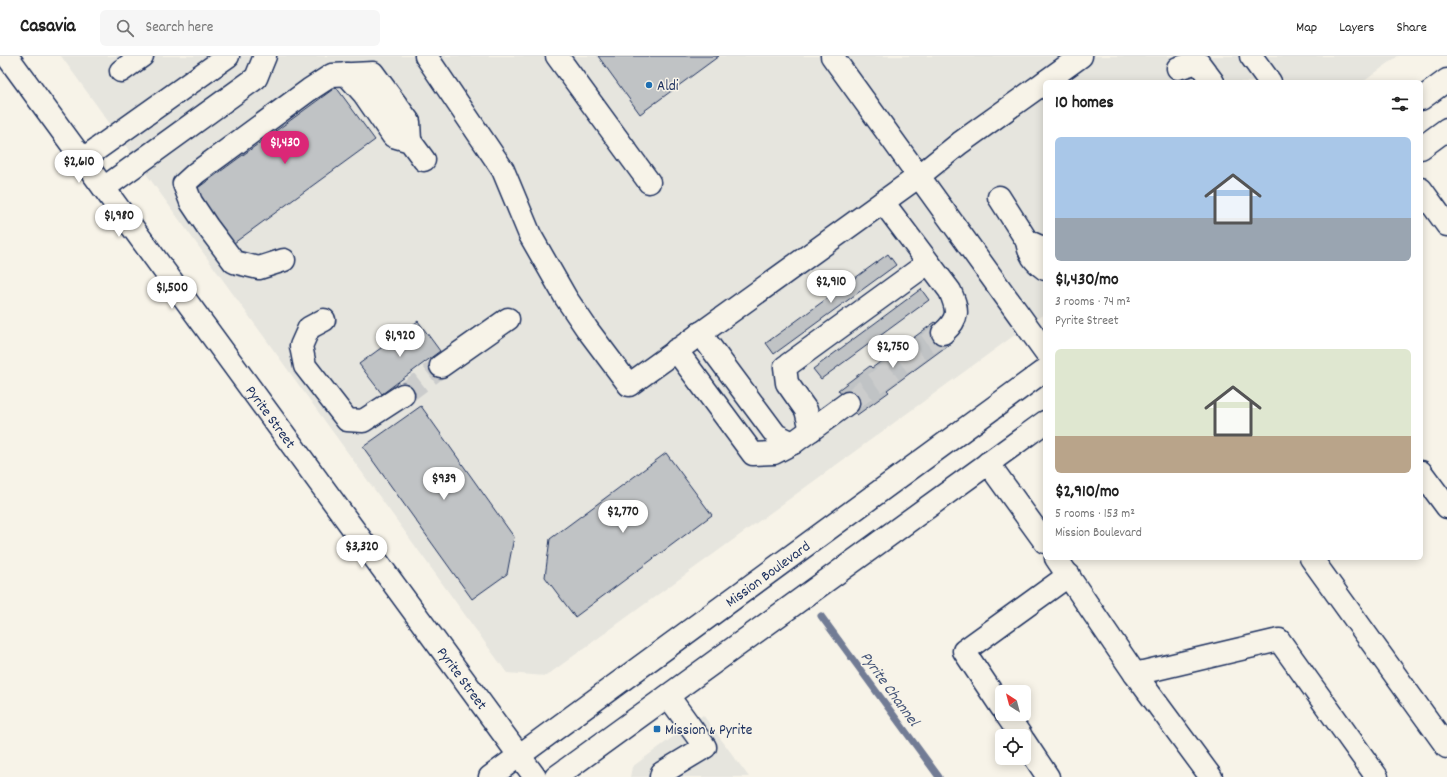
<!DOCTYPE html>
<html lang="en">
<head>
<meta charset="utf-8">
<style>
  :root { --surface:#fff; --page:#f6f6f6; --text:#222; --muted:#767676; --line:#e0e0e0; --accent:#db2777 }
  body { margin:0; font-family:Dekko,sans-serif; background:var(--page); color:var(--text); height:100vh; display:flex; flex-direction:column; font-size:15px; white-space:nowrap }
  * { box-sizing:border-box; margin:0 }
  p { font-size:13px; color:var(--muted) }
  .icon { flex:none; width:22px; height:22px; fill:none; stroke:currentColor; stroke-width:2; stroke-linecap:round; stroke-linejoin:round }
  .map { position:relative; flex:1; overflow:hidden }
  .sheet { position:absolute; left:1043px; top:24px; width:380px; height:480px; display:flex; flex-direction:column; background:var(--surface); border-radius:6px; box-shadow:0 2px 10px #0003 }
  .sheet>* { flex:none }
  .needle { width:26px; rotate:324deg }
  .controls { position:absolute; left:995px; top:629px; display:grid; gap:8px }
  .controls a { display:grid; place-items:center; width:36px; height:36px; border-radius:6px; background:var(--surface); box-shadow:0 2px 10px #0003; font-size:20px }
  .price { position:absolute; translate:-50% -34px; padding:0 9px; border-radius:14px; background:#fff; color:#222; font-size:13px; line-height:26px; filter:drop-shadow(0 1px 2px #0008) }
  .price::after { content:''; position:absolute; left:50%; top:24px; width:12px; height:9px; margin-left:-6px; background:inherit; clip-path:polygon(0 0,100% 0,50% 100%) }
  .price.current { background:var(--accent); color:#fff }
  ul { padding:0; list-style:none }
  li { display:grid; align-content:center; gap:8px; height:212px; padding:0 12px }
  li span { display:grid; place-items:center; height:124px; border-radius:6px; color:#555 }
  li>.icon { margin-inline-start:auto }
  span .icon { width:72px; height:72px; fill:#fffc; stroke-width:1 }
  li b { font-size:17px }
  h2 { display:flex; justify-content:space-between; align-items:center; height:48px; padding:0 12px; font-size:17px }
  header { display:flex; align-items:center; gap:24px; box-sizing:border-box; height:56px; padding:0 20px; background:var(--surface); border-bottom:1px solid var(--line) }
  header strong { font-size:19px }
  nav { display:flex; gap:22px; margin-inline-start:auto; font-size:14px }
  .search { width:280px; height:36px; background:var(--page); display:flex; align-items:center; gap:10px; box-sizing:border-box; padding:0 14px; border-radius:6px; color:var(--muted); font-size:15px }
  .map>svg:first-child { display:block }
</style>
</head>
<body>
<header>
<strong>Casavia</strong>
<div class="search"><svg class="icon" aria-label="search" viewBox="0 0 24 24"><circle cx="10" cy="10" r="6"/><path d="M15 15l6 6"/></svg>Search here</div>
<nav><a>Map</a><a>Layers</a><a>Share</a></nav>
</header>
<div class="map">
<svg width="1447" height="721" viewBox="0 0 1447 721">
  <rect width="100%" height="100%" fill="#f7f3e8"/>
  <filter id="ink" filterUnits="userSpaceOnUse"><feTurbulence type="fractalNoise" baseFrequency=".025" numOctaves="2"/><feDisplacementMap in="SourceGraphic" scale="8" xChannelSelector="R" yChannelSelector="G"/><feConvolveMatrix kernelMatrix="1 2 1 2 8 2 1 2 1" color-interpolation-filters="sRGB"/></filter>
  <g filter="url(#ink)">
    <path fill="#e6e5de" d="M 61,0 L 1398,0 L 1363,26 L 1045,26 L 1045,257 L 546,620 L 507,617 Z
      M 703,659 L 749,721 L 630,721 L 632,711 Z"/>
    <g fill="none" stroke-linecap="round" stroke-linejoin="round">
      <path stroke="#727c95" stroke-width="7" d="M 821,560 L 939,721"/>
    </g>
    <path fill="#c0c3c5" stroke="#1b2f5e" d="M 598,0 L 719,0 L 640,58 Z
      M 336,31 L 375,84 L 234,187 L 195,134 Z
      M 888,198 L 896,209 L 774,298 L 766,287 Z
      M 921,233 L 929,244 L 821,323 L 813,313 Z
      M 418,265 L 440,295 L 382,338 L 359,308 Z
      M 935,266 L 951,287 L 887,334 L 889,336 L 857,359 L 838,334 L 870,310 L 872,312 Z
      M 421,350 L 514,481 L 507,518 L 472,543 L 363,391 Z
      M 666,397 L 712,459 L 575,561 L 545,521 L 550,483 Z"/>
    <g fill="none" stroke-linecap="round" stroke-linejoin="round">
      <path stroke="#cbcccc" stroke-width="22" stroke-dasharray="22 11" stroke-linecap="butt" d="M 403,339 L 441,310
        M 848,347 L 943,277"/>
      <g stroke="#1b2f5e" stroke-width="25">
        <g id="minor">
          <path id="s1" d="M 7,0 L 535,721"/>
          <path d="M 426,0 L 503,114 L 530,179 L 566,242 L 587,273 L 629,329 L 919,120 L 960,87 L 1045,26"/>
          <path d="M 557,0 L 649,126"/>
          <path d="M 832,0 L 1045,295"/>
          <path d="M 1251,0 L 1270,26"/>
          <path d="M 1178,12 L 1198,6 L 1213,26"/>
          <path d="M 121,15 L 142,0"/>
          <path d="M 346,18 L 364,38 L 393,80 L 410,85 L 424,104"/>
          <path d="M 1045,26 L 1081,0"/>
          <path d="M 83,103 L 228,0"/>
          <path d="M 104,132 L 256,22 L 265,0"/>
          <path d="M 1421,133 L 1447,169"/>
          <path d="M 999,141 L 1027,185 L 1045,193"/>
          <path d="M 883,146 L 950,235 C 958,254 960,262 943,277"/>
          <path d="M 1027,185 C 1029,198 1034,205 1045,213"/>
          <path d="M 284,204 L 259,212 L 234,206 L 207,170 L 191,146 L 184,128 L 196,117 L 309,34 L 332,19 L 373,17 L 409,66 L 410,85"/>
          <path d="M 324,264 L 309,272 L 301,290 L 305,310 L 347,364 L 363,365 L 403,339"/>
          <path d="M 700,277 L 776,379 L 793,387"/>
          <path d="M 676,294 L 753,398 L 774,397 L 793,387 L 848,347"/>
          <path d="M 441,310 L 508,263"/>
          <path d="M 811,374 L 806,354 L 787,327 L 785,311 L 928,207"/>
          <path d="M 988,407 L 1045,486"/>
          <path d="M 1421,416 L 1447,451"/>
          <path d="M 1056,502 L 1135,618 L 1211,721"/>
          <path d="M 1311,502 L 1447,691"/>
          <path d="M 1135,618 L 1279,584 L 1377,721"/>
          <path d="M 1002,652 L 964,595 L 1069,519"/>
          <path d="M 1006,658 L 1021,680"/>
          <path d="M 1024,685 L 1048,721"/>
          <path d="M 661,721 L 662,717 L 705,691 L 668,640"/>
        </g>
      </g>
      <g stroke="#1b2f5e" stroke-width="25">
        <g id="major">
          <path d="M 1421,43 L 1447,24"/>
          <path d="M 1421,92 L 1447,73"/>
          <path id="s2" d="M 490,721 L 1045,314"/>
          <path d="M 556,721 L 1045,366"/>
        </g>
      </g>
      <use href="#minor" stroke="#f7f3e8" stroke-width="22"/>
      <use href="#major" stroke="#f7f3e8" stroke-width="22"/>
    </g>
  </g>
  <g fill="#1f6fb2" stroke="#f7f3e8" stroke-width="1.5">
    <circle cx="649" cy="29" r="4"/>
    <rect x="653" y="669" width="8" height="8" rx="2"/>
  </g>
  <g text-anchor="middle" stroke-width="3" stroke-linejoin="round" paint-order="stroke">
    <g font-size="15" fill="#1b2f5e" stroke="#f7f3e8" text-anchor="start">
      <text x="657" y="34">Aldi</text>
      <text x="665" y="678">Mission &amp; Pyrite</text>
    </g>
    <g font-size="15" fill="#1b2f5e" stroke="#f7f3e8">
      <text dy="5" stroke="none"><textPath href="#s1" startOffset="447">Pyrite Street</textPath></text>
      <text dy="5" stroke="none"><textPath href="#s2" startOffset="344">Mission Boulevard</textPath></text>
      <text dy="5" stroke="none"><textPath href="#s1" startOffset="771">Pyrite Street</textPath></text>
    </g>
    <g font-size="16" font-style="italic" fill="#465679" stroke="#f7f3e8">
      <text transform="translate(891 632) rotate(54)" y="6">Pyrite Channel</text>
    </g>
  </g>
</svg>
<div class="controls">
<a><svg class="needle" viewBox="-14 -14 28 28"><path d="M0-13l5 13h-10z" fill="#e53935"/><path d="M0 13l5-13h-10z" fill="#767676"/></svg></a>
<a><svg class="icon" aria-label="locate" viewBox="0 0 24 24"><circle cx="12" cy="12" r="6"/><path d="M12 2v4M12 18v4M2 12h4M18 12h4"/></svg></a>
</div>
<b class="price current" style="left:285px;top:109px">$1,430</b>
<b class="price" style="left:79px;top:128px">$2,610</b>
<b class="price" style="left:119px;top:182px">$1,980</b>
<b class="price" style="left:831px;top:248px">$2,910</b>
<b class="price" style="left:172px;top:254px">$1,500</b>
<b class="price" style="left:400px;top:302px">$1,920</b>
<b class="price" style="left:893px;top:313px">$2,750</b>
<b class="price" style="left:444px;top:445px">$939</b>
<b class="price" style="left:623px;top:478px">$2,770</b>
<b class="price" style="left:362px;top:513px">$3,320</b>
<section class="sheet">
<h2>10 homes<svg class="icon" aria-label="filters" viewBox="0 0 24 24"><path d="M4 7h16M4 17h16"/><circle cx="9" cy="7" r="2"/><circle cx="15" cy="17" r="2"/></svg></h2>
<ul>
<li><span style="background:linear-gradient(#a9c7e8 65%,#9aa5b1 0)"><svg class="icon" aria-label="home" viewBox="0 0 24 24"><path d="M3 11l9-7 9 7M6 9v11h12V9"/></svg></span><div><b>$1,430/mo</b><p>3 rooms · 74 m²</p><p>Pyrite Street</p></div></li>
<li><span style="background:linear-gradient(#dfe7d0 70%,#b9a48a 0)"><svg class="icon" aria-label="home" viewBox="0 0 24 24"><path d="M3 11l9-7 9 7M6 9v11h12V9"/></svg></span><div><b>$2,910/mo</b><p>5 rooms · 153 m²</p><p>Mission Boulevard</p></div></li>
</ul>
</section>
</div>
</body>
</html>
